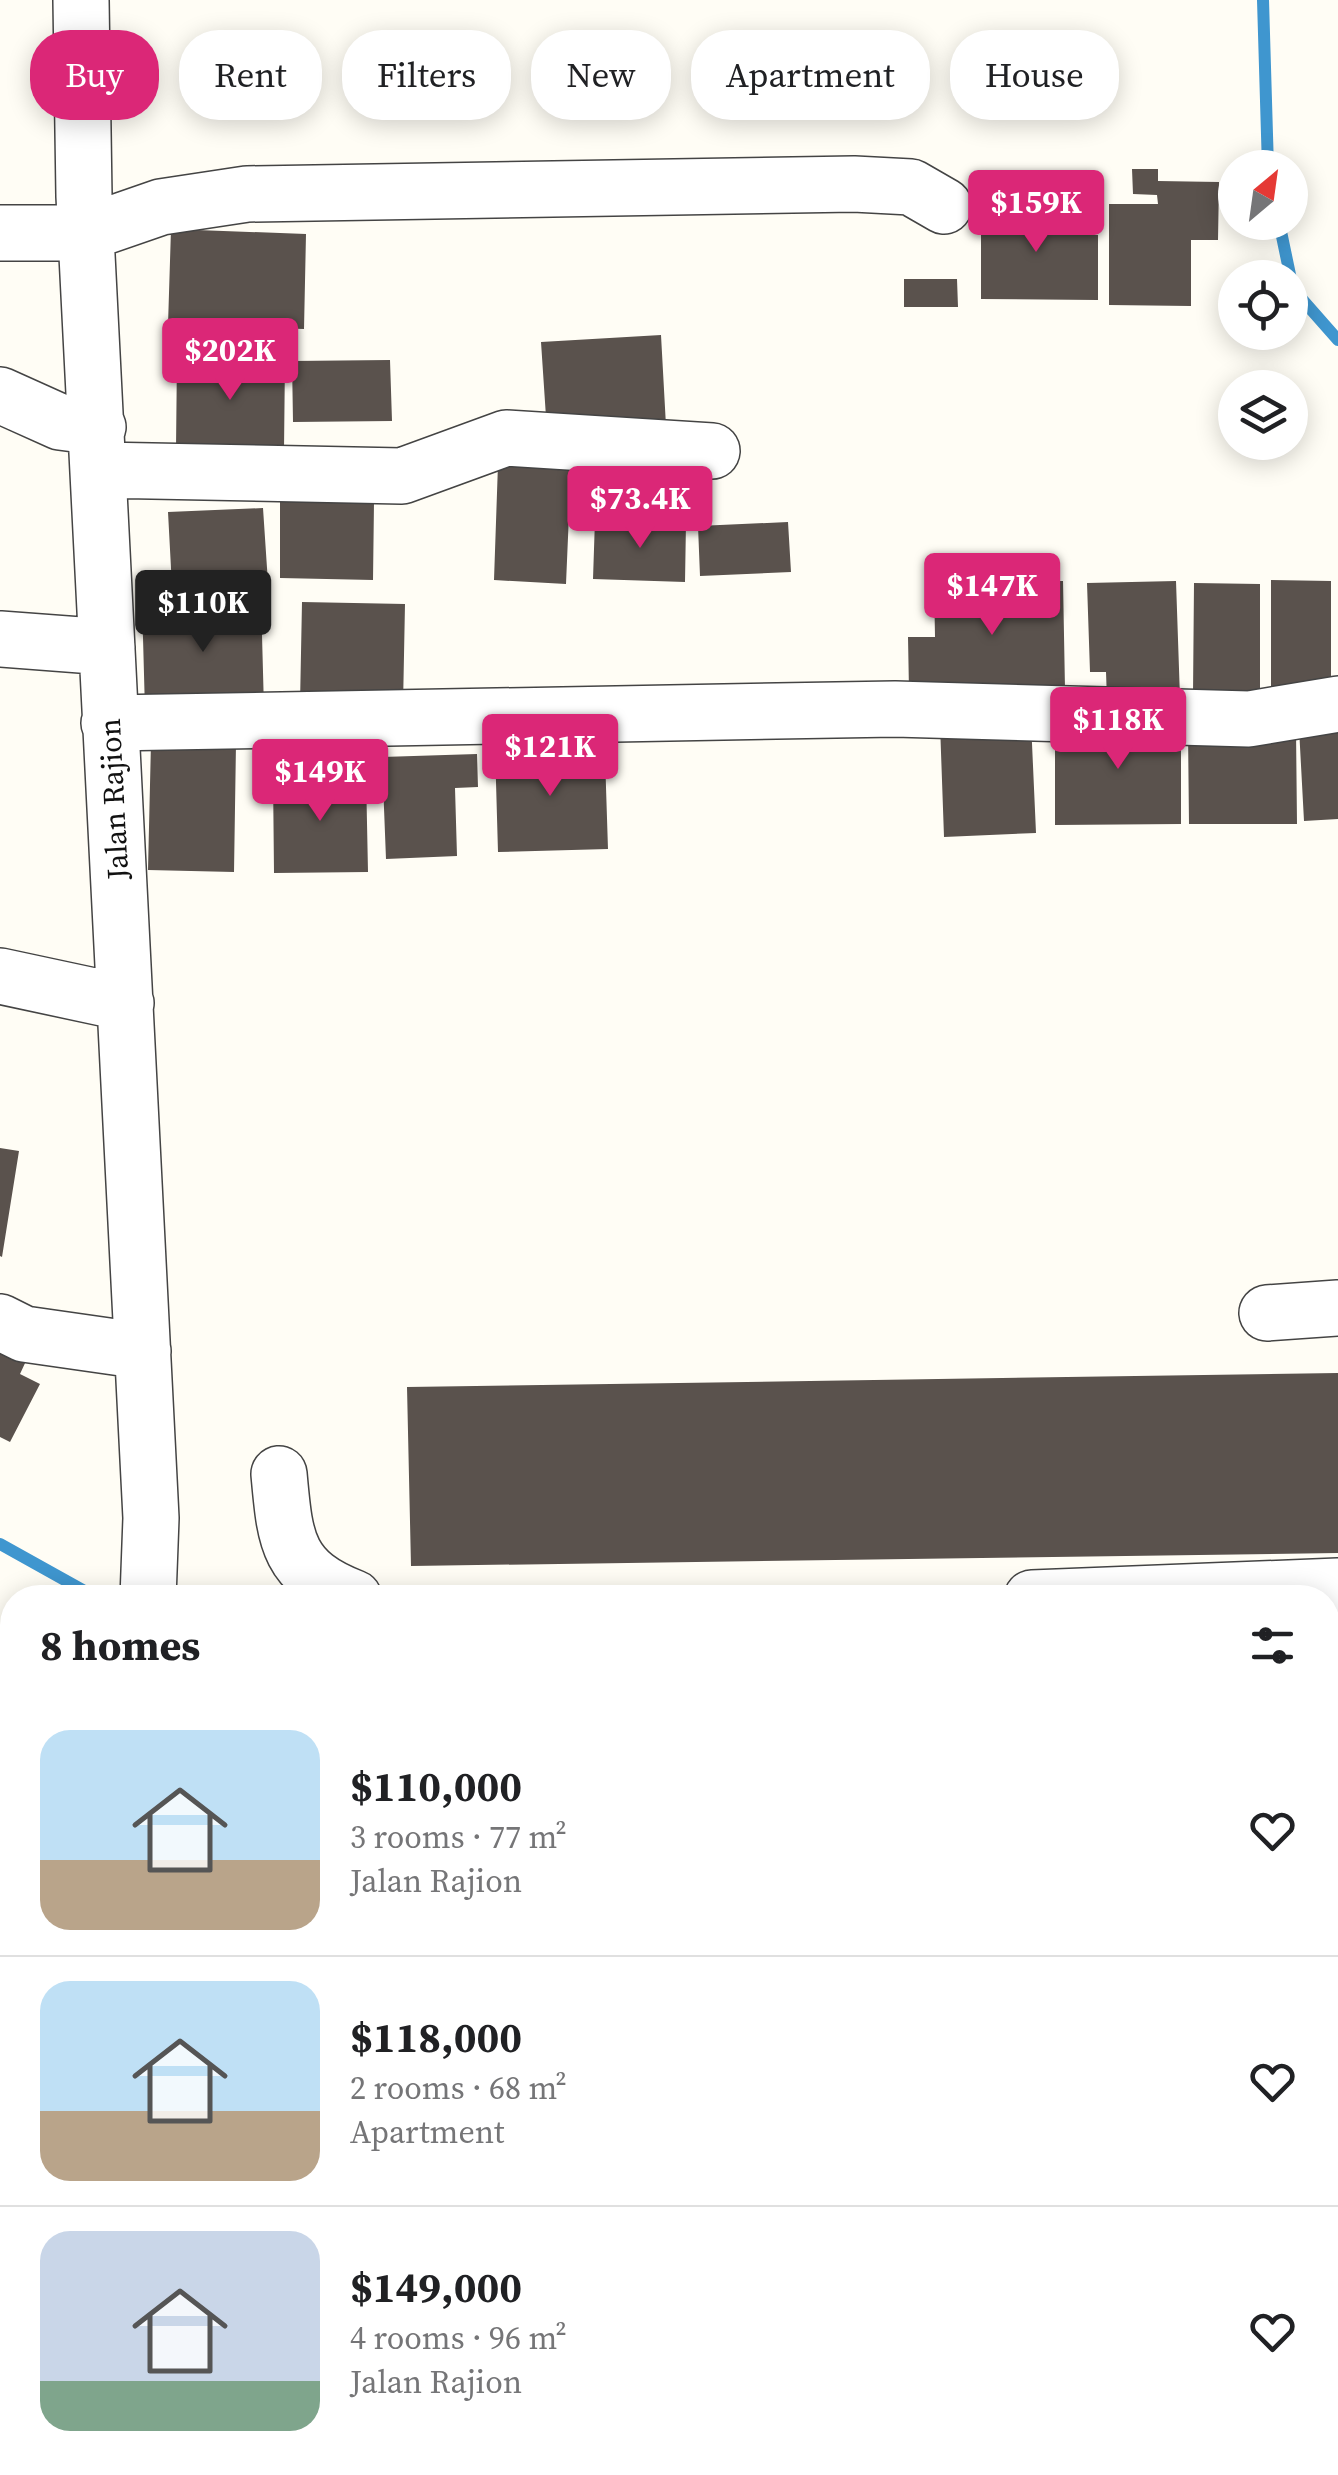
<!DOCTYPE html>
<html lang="en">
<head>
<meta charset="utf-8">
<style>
  :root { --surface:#fff; --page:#f6f6f6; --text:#202124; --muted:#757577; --line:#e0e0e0; --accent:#db2777 }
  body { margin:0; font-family:"Source Serif 4",serif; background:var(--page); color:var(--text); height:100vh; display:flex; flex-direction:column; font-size:38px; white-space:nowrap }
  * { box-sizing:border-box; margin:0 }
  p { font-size:32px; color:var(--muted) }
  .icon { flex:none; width:55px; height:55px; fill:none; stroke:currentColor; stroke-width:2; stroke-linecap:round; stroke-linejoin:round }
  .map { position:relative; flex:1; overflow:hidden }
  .drawer { position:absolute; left:0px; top:1585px; width:1340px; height:890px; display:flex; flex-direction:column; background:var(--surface); border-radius:40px 40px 0 0; box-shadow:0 5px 25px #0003 }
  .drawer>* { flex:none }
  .banner { position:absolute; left:30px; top:30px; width:1280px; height:90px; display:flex; gap:20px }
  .needle { width:65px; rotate:29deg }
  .tools { position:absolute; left:1218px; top:150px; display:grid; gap:20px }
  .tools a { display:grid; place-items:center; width:90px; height:90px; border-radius:50%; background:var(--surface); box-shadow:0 5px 25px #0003; font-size:50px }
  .price { position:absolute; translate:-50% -85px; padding:0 22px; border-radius:10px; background:var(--accent); color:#fff; font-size:32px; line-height:65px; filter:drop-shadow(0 2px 5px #0008) }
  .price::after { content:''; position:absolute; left:50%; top:60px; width:30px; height:22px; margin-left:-15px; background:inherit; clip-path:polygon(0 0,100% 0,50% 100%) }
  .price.active { background:#222; color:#fff }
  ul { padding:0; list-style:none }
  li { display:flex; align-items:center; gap:30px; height:250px; padding:0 40px }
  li+li { border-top:2px solid var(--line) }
  li span { display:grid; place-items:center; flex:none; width:280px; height:200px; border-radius:30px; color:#555 }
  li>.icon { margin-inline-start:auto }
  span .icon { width:120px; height:120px; fill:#fffc; stroke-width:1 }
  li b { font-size:42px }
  h2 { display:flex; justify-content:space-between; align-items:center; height:120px; padding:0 40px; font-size:42px }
  .pill { padding:0 35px; border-radius:40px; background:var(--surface); box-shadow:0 5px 25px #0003; font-size:35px; line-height:90px }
  .pill.active { background:var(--accent); color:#fff }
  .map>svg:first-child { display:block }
</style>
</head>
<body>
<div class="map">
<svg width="1338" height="2475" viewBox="0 0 1338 2475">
  <rect width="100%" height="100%" fill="#fffdf5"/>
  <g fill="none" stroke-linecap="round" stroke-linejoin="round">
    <path stroke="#3f96cf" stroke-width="12" d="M 1263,0 L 1268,168
      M 1279,222 L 1293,289 L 1338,340
      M 0,1544 L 97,1598
      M 1328,2153 L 1338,2154"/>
  </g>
  <path fill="#5a524d" d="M 1132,169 L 1158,169 L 1158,181 L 1219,182 L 1218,240 L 1191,240 L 1191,306 L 1109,305 L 1109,204 L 1158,204 L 1157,195 L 1133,194 Z
    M 981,205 L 1073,205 L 1073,234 L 1098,235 L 1098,300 L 981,299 Z
    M 171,229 L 306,234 L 304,329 L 168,325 Z
    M 904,279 L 957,279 L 958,307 L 904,307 Z
    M 661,335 L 666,426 L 547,432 L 541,342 Z
    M 177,356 L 285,358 L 284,450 L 176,448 Z
    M 390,360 L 392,421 L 293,422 L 292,361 Z
    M 596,462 L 686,465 L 684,516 L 594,513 Z
    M 498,464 L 571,467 L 566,584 L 494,580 Z
    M 280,501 L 374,502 L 373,580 L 280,578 Z
    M 263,508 L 268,583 L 172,587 L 168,512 Z
    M 595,519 L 686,522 L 685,582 L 593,579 Z
    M 788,522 L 791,572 L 700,576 L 698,526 Z
    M 1271,580 L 1331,581 L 1331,690 L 1271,688 Z
    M 1063,581 L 1065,689 L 909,691 L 908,637 L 935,637 L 934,582 Z
    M 1176,581 L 1180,698 L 1107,700 L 1106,672 L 1090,672 L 1087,583 Z
    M 1194,583 L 1260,584 L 1260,694 L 1193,694 Z
    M 261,598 L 264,709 L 145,711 L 142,601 Z
    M 302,602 L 405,604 L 403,706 L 300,704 Z
    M 1055,720 L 1181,720 L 1181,824 L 1055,825 Z
    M 1031,721 L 1036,833 L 944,837 L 940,724 Z
    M 1338,726 L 1338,819 L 1304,821 L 1299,728 Z
    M 1296,730 L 1297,824 L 1189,824 L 1188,731 Z
    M 151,742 L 236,743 L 234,872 L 148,870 Z
    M 578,745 L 578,757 L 605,756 L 608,849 L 498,852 L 495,747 Z
    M 477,754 L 478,787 L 455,788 L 457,856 L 386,859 L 382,757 Z
    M 366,774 L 368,872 L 274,873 L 273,775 Z
    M 0,1148 L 19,1151 L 2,1257 L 0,1256 Z
    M 0,1348 L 26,1361 L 20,1374 L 40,1384 L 10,1442 L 0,1437 Z
    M 1338,1373 L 1338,1553 L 411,1566 L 407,1387 Z
    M 1328,1609 L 1338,1610 L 1338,1708 L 1328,1708 Z
    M 1328,1759 L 1338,1760 L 1338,1848 L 1328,1847 Z
    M 1328,1873 L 1338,1874 L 1338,1976 L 1328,1975 Z
    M 0,1945 L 12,1945 L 12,2028 L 0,2028 Z
    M 1328,2018 L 1338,2018 L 1338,2099 L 1328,2098 Z"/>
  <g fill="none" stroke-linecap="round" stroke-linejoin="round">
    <g stroke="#444" stroke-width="58">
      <path id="minor" d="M 81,0 L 84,196 L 151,1518 L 148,1598
        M 0,233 L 86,233 L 161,207 L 247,194 L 854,184 L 911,187 L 944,206
        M 0,395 L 60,422 L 98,427
        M 100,470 L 402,476 L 506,438 L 712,451
        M 0,639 L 107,647
        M 109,723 L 895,709 L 1249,719 L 1338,704
        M 0,976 L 126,1003
        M 1267,1313 L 1338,1308
        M 0,1322 L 24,1334 L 143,1351
        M 279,1474 C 285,1539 286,1572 354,1598
        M 1032,1598 L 1338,1586
        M 1328,1732 L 1338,1733
        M 1328,1995 L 1338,1995
        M 0,2147 L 12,2146
        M 0,2226 L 12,2224
        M 140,2462 L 140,2475"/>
    </g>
    <g stroke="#222" stroke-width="58">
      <path id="major" d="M 0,1661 L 12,1668
        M 1328,2198 L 1338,2197
        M 1328,2280 L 1338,2285
        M 1328,2364 L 1338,2369"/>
    </g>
    <use href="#minor" stroke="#fff" stroke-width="55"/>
    <use href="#major" stroke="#f9d66b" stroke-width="55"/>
  </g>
  <g text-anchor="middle" stroke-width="10" stroke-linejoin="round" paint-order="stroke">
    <g font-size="30" fill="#111" stroke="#fff">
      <text transform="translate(114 799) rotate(-93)" y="10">Jalan Rajion</text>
    </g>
  </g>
</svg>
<div class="tools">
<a><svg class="needle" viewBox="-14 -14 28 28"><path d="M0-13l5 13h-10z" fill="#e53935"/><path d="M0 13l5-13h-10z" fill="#757577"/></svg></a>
<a><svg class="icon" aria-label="locate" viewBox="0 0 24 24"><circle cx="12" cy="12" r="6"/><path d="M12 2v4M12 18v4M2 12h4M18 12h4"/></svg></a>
<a><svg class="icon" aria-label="layers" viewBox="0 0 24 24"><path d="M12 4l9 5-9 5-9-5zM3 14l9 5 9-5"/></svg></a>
</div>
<b class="price" style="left:1036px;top:255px">$159K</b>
<b class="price" style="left:230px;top:403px">$202K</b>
<b class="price" style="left:640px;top:551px">$73.4K</b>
<b class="price" style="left:992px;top:638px">$147K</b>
<b class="price active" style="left:203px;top:655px">$110K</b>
<b class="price" style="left:1118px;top:772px">$118K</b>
<b class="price" style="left:550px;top:799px">$121K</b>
<b class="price" style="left:320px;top:824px">$149K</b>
<div class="banner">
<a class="pill active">Buy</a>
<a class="pill">Rent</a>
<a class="pill">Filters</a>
<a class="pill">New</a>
<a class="pill">Apartment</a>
<a class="pill">House</a>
</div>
<section class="drawer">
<h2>8 homes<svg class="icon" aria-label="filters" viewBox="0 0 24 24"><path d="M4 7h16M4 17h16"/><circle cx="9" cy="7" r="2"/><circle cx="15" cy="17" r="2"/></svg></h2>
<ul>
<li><span style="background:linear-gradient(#bfe0f5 65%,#b9a48a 0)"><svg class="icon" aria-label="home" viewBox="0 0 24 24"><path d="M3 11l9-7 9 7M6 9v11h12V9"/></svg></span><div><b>$110,000</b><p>3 rooms · 77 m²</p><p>Jalan Rajion</p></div><svg class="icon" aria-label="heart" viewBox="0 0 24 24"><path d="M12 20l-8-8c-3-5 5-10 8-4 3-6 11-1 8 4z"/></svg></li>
<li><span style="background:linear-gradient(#bfe0f5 65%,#b9a48a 0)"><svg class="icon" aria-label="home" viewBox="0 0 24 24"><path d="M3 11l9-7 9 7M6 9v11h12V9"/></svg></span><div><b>$118,000</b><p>2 rooms · 68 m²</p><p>Apartment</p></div><svg class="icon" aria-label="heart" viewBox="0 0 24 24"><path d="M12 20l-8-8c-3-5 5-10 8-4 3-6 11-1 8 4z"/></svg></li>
<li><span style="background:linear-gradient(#c9d6e8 75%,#7fa58c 0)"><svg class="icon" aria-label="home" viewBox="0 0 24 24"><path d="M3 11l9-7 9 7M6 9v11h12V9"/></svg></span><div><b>$149,000</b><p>4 rooms · 96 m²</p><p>Jalan Rajion</p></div><svg class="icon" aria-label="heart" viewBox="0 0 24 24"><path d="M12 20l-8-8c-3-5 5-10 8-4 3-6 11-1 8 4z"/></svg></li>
</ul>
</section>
</div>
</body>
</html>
